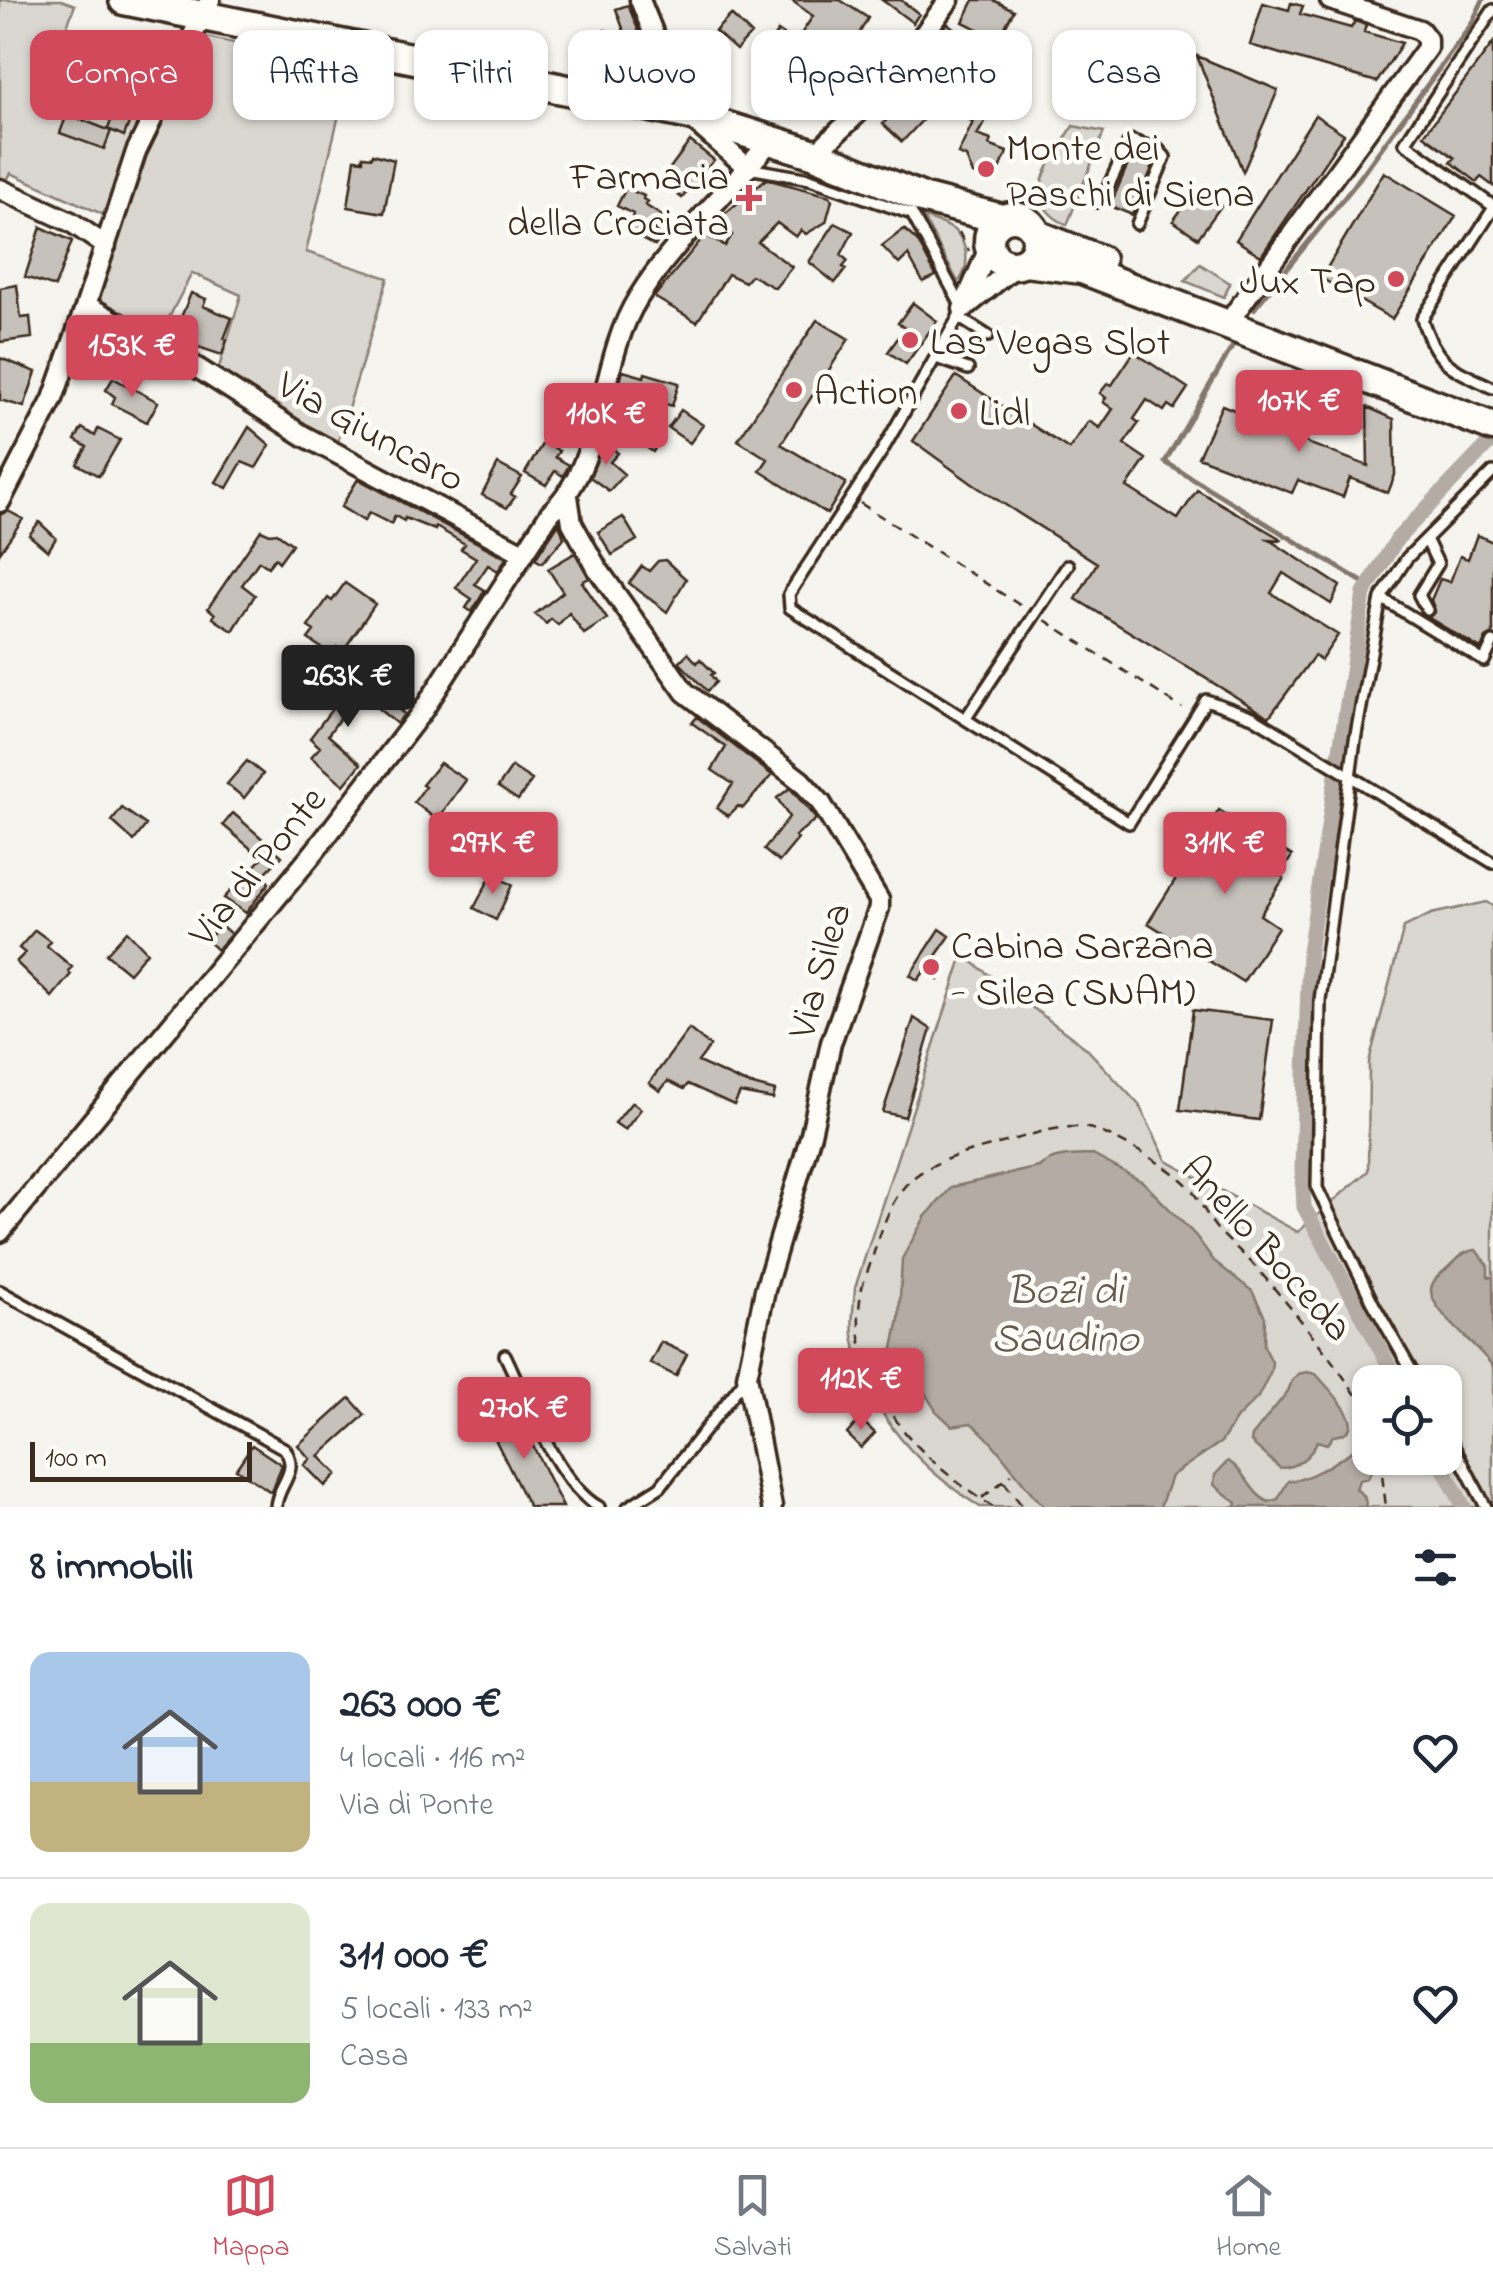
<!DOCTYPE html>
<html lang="it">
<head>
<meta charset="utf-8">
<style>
  :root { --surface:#fff; --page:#f2f2f3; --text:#1f2937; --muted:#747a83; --line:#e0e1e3; --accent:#d1495b }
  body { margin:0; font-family:"Indie Flower",sans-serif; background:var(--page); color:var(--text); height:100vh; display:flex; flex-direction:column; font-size:38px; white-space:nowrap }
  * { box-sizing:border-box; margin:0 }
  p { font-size:32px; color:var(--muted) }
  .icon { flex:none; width:55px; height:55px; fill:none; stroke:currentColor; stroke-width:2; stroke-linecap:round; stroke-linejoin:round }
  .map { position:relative; height:1507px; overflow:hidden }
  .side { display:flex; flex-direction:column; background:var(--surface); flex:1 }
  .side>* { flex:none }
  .guide { position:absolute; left:30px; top:30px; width:1435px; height:90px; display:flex; gap:20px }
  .buttons { position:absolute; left:1352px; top:1365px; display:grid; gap:20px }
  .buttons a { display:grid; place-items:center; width:110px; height:110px; border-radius:20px; background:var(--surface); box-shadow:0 2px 8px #0004; font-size:50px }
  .scale { position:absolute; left:30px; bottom:25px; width:222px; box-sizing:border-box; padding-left:10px; border:5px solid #3b2a1e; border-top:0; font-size:28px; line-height:35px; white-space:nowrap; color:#3b2a1e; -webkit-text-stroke:8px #fdfcf7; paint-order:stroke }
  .price { position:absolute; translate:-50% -85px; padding:0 22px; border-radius:10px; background:var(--accent); color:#fff; font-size:32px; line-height:65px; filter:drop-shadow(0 2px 5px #0008) }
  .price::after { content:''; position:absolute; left:50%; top:60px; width:30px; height:22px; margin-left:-15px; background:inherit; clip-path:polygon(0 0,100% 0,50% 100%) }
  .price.on { background:#222; color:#fff }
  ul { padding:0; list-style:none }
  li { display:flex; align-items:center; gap:30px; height:250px; padding:0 30px }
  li+li { border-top:2px solid var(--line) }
  li span { display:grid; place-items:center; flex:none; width:280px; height:200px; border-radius:20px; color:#555 }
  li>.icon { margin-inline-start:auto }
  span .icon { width:120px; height:120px; fill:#fffc; stroke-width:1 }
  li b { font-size:42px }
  h2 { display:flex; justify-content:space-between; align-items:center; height:120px; padding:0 30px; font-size:42px }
  .chip { padding:0 35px; border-radius:20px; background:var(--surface); box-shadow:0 2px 8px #0004; font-size:35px; line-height:90px }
  .chip.on { background:var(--accent); color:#fff }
  .menu { display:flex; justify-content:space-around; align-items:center; height:140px; border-top:2px solid var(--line); background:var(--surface); font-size:28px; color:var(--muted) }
  .menu a { display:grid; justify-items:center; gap:5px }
  .menu .on { color:var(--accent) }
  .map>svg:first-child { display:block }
</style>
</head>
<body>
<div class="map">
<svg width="1493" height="1507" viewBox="0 0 1493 1507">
  <rect width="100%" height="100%" fill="#f5f4ee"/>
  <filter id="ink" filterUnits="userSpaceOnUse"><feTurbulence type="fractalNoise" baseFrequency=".01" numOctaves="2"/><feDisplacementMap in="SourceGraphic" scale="20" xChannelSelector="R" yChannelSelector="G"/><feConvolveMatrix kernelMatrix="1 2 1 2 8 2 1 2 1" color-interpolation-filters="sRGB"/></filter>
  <g filter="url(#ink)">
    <path fill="#dad6d0" stroke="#8a8077" stroke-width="2.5" fill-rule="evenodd" d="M 0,0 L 61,0 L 75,5 L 60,45 L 166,78 L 111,218 L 11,173 L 4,185 L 0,184 Z
      M 202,36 L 350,69 L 306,252 L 388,278 L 336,448 L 218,371 L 241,295 L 192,273 L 160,335 L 100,302 L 98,298 C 126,209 151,115 202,36 Z
      M 1073,126 L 1104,132 L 1067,225 C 1015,200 1053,160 1073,126 Z
      M 923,217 C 932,221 946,224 954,230 C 968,243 971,268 958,282 Z
      M 1200,264 L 1230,283 L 1224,297 L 1185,281 Z
      M 1486,902 L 1493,906 L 1493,1507 L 980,1507 C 918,1467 865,1411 853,1335 C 851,1320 854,1303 855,1288 L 963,955 L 1086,1048 L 1139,1105 L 1167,1161 L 1298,1232 L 1368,1171 L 1369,1062 L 1404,927 L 1431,914 ZM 1370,1382 L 1445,1382 L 1445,1458 L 1370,1458 Z"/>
    <path fill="#b4aca4" stroke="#84786e" stroke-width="2.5" d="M 1093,1155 L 1143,1182 L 1196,1236 L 1214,1261 L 1252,1291 L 1265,1317 L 1264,1346 L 1272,1362 L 1271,1371 L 1258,1397 L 1237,1418 L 1221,1442 L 1171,1476 L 1160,1507 L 1045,1507 C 1020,1484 997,1442 971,1423 L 952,1426 L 936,1411 L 920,1385 L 895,1367 L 891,1358 L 899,1319 L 902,1259 L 925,1217 L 952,1187 L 1039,1167 C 1054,1154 1074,1156 1093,1155 Z
      M 1476,1250 L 1488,1266 L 1488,1276 L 1493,1278 L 1493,1367 C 1481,1347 1429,1311 1431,1289 C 1432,1281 1439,1275 1445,1270 C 1455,1261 1462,1251 1476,1250 Z
      M 1307,1372 L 1316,1374 C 1328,1389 1376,1432 1333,1436 L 1327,1444 L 1317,1441 C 1312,1456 1295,1468 1280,1468 L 1251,1442 L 1252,1436 L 1288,1391 L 1292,1381 L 1298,1374 Z
      M 1358,1447 L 1363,1448 L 1373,1469 L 1368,1478 L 1359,1480 L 1356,1489 L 1364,1496 L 1367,1507 L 1236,1507 L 1237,1503 L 1214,1485 L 1215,1475 L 1228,1461 C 1246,1471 1250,1494 1269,1502 L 1278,1499 L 1288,1481 C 1309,1481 1340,1459 1358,1447 Z"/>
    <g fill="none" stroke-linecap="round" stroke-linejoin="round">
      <path stroke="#84786e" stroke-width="5" d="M 1254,309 L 1353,187 L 1471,25 L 1483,0
        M 1235,342 L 1165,462 L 1369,586"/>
      <path stroke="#b4aca4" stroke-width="15" d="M 1398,1382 L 1304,1207 L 1302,1168 L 1309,952 L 1364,593 L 1397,539 L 1493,439
        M 1438,1458 L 1464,1507"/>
    </g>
    <path fill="#c7c1bb" stroke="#3b2a1e" stroke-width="2.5" d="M 791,0 L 840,0 L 868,18 L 847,55 L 853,59 L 846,70 L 861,81 L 828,115 L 755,66 L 778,31 L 795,43 L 813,16 Z
      M 882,0 L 901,0 L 919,14 L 913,23 Z
      M 974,0 L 993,0 L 1014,10 L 1005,27 L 1001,44 L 1009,46 L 1004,66 L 1010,69 L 1003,80 L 1008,83 L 977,135 L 991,140 L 989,145 L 1007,152 L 999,172 L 990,181 L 973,174 L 966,157 L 958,154 L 973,122 L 954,110 L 949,115 L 932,103 L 946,81 L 918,63 L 947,23 L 955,29 L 942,50 L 964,63 L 984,32 L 963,22 Z
      M 1263,3 L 1289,10 L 1291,3 L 1303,6 L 1300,14 L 1351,28 L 1355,21 L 1366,25 L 1364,32 L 1402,43 L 1377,82 L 1250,45 Z
      M 628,5 L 656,73 L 655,75 L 588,48 L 605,30 L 626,37 L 616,9 Z
      M 731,15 L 751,34 L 736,50 L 715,31 Z
      M 1493,43 L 1493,186 L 1481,177 L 1477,182 L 1451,162 L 1455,158 L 1424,135 Z
      M 1078,47 L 1169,86 L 1155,117 L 1065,78 Z
      M 1197,56 L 1278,90 L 1243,172 L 1212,94 Z
      M 75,60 L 143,86 L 124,136 L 108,129 L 119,98 L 71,80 L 58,114 L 43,108 L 55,74 L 68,79 Z
      M 907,96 L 927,115 L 902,142 L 883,124 Z
      M 67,114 L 111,131 L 104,149 L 60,133 Z
      M 1315,115 L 1344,134 L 1261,256 L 1236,240 Z
      M 690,141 L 714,160 L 682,198 L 662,183 L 662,179 Z
      M 1134,150 L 1156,159 L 1132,215 L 1110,206 Z
      M 373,154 L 394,160 L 384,213 L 348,207 L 355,159 L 363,160 L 363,156 L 372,157 Z
      M 1384,172 L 1456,216 L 1392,319 L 1321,278 Z
      M 766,179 L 830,196 L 832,200 L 826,222 L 806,234 L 801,230 L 796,237 L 777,223 L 758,242 L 792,267 L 775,288 L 751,275 L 745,282 L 728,274 L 697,322 L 654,297 L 705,235 L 725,246 L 732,235 L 715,222 Z
      M 626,188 L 644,196 L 643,199 L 648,202 L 645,205 L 662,216 L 654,230 L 662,235 L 655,246 L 628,232 L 633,214 L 617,206 Z
      M 1196,189 L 1221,206 L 1198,238 L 1173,221 Z
      M 835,223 L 853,232 L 841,255 L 848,261 L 843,267 L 846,269 L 835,283 L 809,262 Z
      M 41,227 L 72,241 L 55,287 L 25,277 Z
      M 904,229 L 918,242 L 936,276 L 923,282 L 908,255 L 899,264 L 882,246 Z
      M 17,285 L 21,318 L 30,317 L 32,338 L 0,342 L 0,288 Z
      M 191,293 L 206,299 L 203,306 L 232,318 L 224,339 L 227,340 L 222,355 L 195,346 L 197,341 L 175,332 Z
      M 913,303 L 937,321 L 906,364 L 888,352 L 905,328 L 898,323 Z
      M 817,320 L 849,339 L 781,444 L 846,483 L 827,514 L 760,471 L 768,459 L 738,440 Z
      M 1134,352 L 1188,388 L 1174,409 L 1168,405 L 1164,411 L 1147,400 L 1134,419 L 1139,423 L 1124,444 L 1146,459 L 1127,487 L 1178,519 L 1197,490 L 1283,540 L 1268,539 L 1340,586 L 1331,604 L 1283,573 L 1271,593 L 1338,635 L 1321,660 L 1314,656 L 1269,717 L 1076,599 L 1097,563 L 974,485 L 913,441 L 956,376 L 1069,449 L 1089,421 L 1100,428 L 1113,409 L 1103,402 L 1106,398 L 1100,393 L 1108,383 L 1112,385 Z
      M 0,358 L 36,372 L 24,407 L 0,400 Z
      M 623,371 L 644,377 L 645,373 L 679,383 L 672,406 L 618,389 Z
      M 113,378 L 158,402 L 147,422 L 112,404 L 115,397 L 106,390 Z
      M 614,404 L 636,419 L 632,423 L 659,441 L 653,452 L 610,422 Z
      M 1222,405 L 1244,414 L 1242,418 L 1368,466 L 1367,407 L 1394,419 L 1395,475 L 1388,493 L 1350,478 L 1343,497 L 1298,480 L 1292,493 L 1198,457 Z
      M 681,410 L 703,425 L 690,443 L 668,428 Z
      M 249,427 L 270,445 L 256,468 L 242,462 L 227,488 L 216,482 Z
      M 82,428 L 95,436 L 98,429 L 120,440 L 99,476 L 77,464 L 87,447 L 75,440 Z
      M 544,441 L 559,451 L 555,457 L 569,465 L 563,476 L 555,471 L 546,485 L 525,473 Z
      M 604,441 L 618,453 L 610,462 L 624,474 L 609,491 L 590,477 Z
      M 498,464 L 522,477 L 511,494 L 515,497 L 507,508 L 482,495 Z
      M 358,479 L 506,558 L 498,571 L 488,565 L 475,584 L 485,590 L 472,612 L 466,608 L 472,599 L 456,588 L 476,558 L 461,549 L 465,544 L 436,527 L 435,530 L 405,518 L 404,521 L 395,516 L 391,524 L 369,513 L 364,521 L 341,507 Z
      M 8,511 L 23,519 L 0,552 L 0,515 Z
      M 623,517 L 637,540 L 612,555 L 598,532 Z
      M 39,522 L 56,538 L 48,551 L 29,535 Z
      M 559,523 L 564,538 L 542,563 L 535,559 Z
      M 261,530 L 270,534 L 277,533 L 292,544 L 279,562 L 275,558 L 268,567 L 259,561 L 242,585 L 255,595 L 233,631 L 217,621 L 213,618 L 215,614 L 208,608 Z
      M 1477,535 L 1493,542 L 1493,634 L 1486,638 L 1481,649 L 1429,618 L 1435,611 L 1431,600 L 1440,579 L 1450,582 L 1460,556 L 1468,559 Z
      M 575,553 L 589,578 L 582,582 L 607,619 L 584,634 L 569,613 L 558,625 L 551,619 L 546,624 L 535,614 L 563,592 L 548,569 Z
      M 665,560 L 686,579 L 667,612 L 629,583 L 642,566 L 649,571 L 658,561 Z
      M 345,583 L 375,604 L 343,651 L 337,647 L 332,655 L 308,639 L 314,631 L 308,627 L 328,598 L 332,601 Z
      M 688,653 L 697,663 L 700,659 L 714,673 L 711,675 L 716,682 L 707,691 L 679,662 Z
      M 357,676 L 382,697 L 388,690 L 398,698 L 393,704 L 404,714 L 397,724 L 360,694 L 351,702 L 328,735 L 361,764 L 344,785 L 311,757 L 320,747 L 310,738 Z
      M 697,717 L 772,775 L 743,808 L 738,806 L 728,816 L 717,808 L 733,784 L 712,770 L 726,747 L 692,723 Z
      M 247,761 L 263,774 L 244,798 L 227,784 Z
      M 440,763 L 466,780 L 437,820 L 414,802 L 425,787 L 422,785 Z
      M 512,767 L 532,780 L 518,800 L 498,787 Z
      M 790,788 L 816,819 L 795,836 L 798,839 L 779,862 L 764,850 L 789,817 L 777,798 Z
      M 122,808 L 146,825 L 134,841 L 112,821 Z
      M 1219,810 L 1292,856 L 1280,875 L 1284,878 L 1260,915 L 1278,927 L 1243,982 L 1148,923 Z
      M 233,813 L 282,856 L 263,875 L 269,883 L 246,913 L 224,898 L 262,858 L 223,825 Z
      M 492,874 L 512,885 L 496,920 L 474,908 Z
      M 209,915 L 231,934 L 217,950 L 207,941 L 213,934 L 201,925 Z
      M 940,929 L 950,936 L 933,960 L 946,968 L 938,980 L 924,972 L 918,980 L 910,975 Z
      M 35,930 L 50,941 L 47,946 L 72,967 L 68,971 L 71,974 L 52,997 L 16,962 L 25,953 L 19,948 Z
      M 127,931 L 147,952 L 129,973 L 106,954 Z
      M 1193,1010 L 1273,1020 L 1259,1120 L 1180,1110 Z
      M 914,1018 L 931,1029 L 905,1117 L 883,1112 Z
      M 689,1029 L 710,1046 L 698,1062 L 742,1082 L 775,1091 L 773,1099 L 740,1093 L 734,1105 L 688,1084 L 684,1089 L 668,1081 L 660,1091 L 649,1083 Z
      M 632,1102 L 641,1109 L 625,1130 L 615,1123 Z
      M 661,1342 L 687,1354 L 676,1376 L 650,1363 Z
      M 350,1398 L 365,1415 L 319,1456 L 337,1474 L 325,1486 L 304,1465 L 310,1459 L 298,1445 Z
      M 516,1411 L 555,1491 L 563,1507 L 529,1507 L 497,1443 L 489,1425 Z
      M 860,1419 L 875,1433 L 861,1448 L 847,1434 Z
      M 252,1445 L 282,1465 L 271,1492 L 236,1469 Z"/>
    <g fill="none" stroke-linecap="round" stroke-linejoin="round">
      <g stroke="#3b2a1e" stroke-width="16">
        <path id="service" d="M 1493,10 L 1405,143 L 1493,206
          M 748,168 L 810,179 L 912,214 L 963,309 L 882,451 L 789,594 L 790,608 L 1129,823 L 1206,700 L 1253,717 L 1493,863
          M 1096,202 L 1107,189 L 1130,140 L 1158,149 L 1165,157 L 1137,224
          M 1493,209 L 1422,319 C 1437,366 1452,368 1493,388
          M 958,317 L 988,336
          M 936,358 L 968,369
          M 1426,539 L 1438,564 L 1419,595 L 1427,610
          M 1381,598 L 1484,661 L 1493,642
          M 966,718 L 1068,565
          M 0,1291 L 285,1449 C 300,1473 277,1484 276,1507
          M 505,1355 C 526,1398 557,1484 599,1507
          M 1418,1382 L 1373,1303 L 1317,1188 L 1320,1000 L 1355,740 L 1381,598 L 1407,558 L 1493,472
          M 1445,1430 L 1486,1507
          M 628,1507 L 660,1487 L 746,1378"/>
      </g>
      <g stroke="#3b2a1e" stroke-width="25">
        <path id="minor" d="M 210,0 L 136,152 L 86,305 L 191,364 L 304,436 L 523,553
          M 640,0 L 686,114 L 748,168
          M 815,154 L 884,88 L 949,0
          M 0,189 L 71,222 L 106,246
          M 965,303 L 989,248
          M 963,309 L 1017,265
          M 1235,313 L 1427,48 L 1427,39 L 1420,30 L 1330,0
          M 568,496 L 572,523 L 597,568 L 685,692 L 801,781 L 821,803 L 879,900 L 879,908 L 831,1043 L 811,1134 L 765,1290 L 747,1376 L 772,1507
          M 0,502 L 53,399 L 86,305
          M 0,1232 L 315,851 L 424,709 L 550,513 C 606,462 598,362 638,298 C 674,240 728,193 771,140"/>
      </g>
      <g stroke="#3b2a1e" stroke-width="35">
        <path id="primary" d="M 124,0 L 686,114 L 815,154 L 925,199 L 1002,219
          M989 241a24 24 0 1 1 48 0a24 24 0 1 1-48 0Z
          M 1037,235 L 1100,260
          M 1025,262 L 1082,269 L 1493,427"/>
      </g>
      <path stroke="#3b2a1e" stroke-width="2.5" stroke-dasharray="10 8" stroke-linecap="butt" d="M 959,232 L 969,251
        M 860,503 L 1026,609
        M 1045,620 L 1182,708
        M 1380,1458 L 1386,1507
        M 1004,1482 L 1023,1507
        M 982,1498 L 1012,1474
        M 993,1507 C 920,1460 842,1385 862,1288 C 865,1276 871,1264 874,1252 C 884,1224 892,1193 917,1175 C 943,1156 978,1150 1009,1141 C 1034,1134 1072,1120 1098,1131 C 1122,1141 1163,1163 1182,1180 C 1198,1194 1204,1213 1217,1229 C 1227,1240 1239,1250 1250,1261 C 1292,1307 1336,1363 1370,1416"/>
      <use href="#service" stroke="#fdfcf7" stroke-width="9"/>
      <use href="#minor" stroke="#fdfcf7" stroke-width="18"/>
      <use href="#primary" stroke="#fdfcf7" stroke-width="28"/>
    </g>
  </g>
  <g fill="#d1495b" stroke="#fdfcf7" stroke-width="4">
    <circle cx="986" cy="169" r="10"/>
    <path d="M744 183h10v10h10v10h-10v10h-10v-10h-10v-10h10z"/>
    <circle cx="1396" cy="279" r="10"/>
    <circle cx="910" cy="340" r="10"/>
    <circle cx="794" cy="390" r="10"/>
    <circle cx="959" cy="411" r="10"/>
    <circle cx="931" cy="967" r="10"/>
  </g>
  <g text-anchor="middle" stroke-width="9" stroke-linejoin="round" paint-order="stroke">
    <g font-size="40" fill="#3b2a1e" stroke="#fdfcf7" text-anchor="start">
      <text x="1006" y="160">Monte dei<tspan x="1006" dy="46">Paschi di Siena</tspan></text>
      <text x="729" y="189" text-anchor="end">Farmacia<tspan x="729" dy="46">della Crociata</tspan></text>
      <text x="1376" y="293" text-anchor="end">Jux Tap</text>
      <text x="930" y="354">Las Vegas Slot</text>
      <text x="814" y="404">Action</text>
      <text x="979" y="425">Lidl</text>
      <text x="951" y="958">Cabina Sarzana<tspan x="951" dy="46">- Silea (SNAM)</tspan></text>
    </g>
    <g font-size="40" fill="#3b2a1e" stroke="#fdfcf7">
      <text transform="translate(372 430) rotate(29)" y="14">Via Giuncaro</text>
      <text transform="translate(256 865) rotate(-51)" y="14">Via di Ponte</text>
      <text transform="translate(818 970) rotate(-74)" y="14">Via Silea</text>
      <text transform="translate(1268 1247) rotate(48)" y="14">Anello Boceda</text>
    </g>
    <g font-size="42" font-style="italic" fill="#65584d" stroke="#fdfcf7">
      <text x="1065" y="1303">Bozi di<tspan x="1065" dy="48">Saudino</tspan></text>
    </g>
  </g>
</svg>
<div class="buttons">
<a><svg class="icon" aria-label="locate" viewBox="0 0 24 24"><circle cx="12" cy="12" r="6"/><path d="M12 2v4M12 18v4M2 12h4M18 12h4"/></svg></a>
</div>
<div class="scale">100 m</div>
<b class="price" style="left:132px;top:400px">153K €</b>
<b class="price" style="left:1299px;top:455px">107K €</b>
<b class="price" style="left:606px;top:468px">110K €</b>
<b class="price on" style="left:348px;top:730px">263K €</b>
<b class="price" style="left:493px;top:897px">297K €</b>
<b class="price" style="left:1225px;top:897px">311K €</b>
<b class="price" style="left:861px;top:1433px">112K €</b>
<b class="price" style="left:524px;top:1462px">270K €</b>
<div class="guide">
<a class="chip on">Compra</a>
<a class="chip">Affitta</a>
<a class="chip">Filtri</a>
<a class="chip">Nuovo</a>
<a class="chip">Appartamento</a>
<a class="chip">Casa</a>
</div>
</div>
<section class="side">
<h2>8 immobili<svg class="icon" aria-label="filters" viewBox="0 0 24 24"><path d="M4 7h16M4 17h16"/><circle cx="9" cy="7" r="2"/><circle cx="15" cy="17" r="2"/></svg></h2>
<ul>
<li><span style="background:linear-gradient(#a9c7e8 65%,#c2b280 0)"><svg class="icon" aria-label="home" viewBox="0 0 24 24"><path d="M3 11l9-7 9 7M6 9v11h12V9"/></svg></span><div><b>263 000 €</b><p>4 locali · 116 m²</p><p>Via di Ponte</p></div><svg class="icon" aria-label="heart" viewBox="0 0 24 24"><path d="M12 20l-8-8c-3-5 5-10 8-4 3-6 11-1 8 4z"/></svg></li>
<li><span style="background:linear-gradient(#dfe7d0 70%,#8fb573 0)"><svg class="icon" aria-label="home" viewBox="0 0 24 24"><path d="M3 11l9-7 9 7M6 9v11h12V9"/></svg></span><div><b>311 000 €</b><p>5 locali · 133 m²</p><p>Casa</p></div><svg class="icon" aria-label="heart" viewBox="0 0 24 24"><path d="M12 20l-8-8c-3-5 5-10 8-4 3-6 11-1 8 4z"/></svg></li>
</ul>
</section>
<nav class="menu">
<a class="on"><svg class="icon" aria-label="map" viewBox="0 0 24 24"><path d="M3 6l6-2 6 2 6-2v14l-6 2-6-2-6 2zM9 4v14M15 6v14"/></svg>Mappa</a>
<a><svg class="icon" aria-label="saved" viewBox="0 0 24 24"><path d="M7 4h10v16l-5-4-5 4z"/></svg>Salvati</a>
<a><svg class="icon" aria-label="home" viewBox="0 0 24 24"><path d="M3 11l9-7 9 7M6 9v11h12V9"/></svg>Home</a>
</nav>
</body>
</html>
